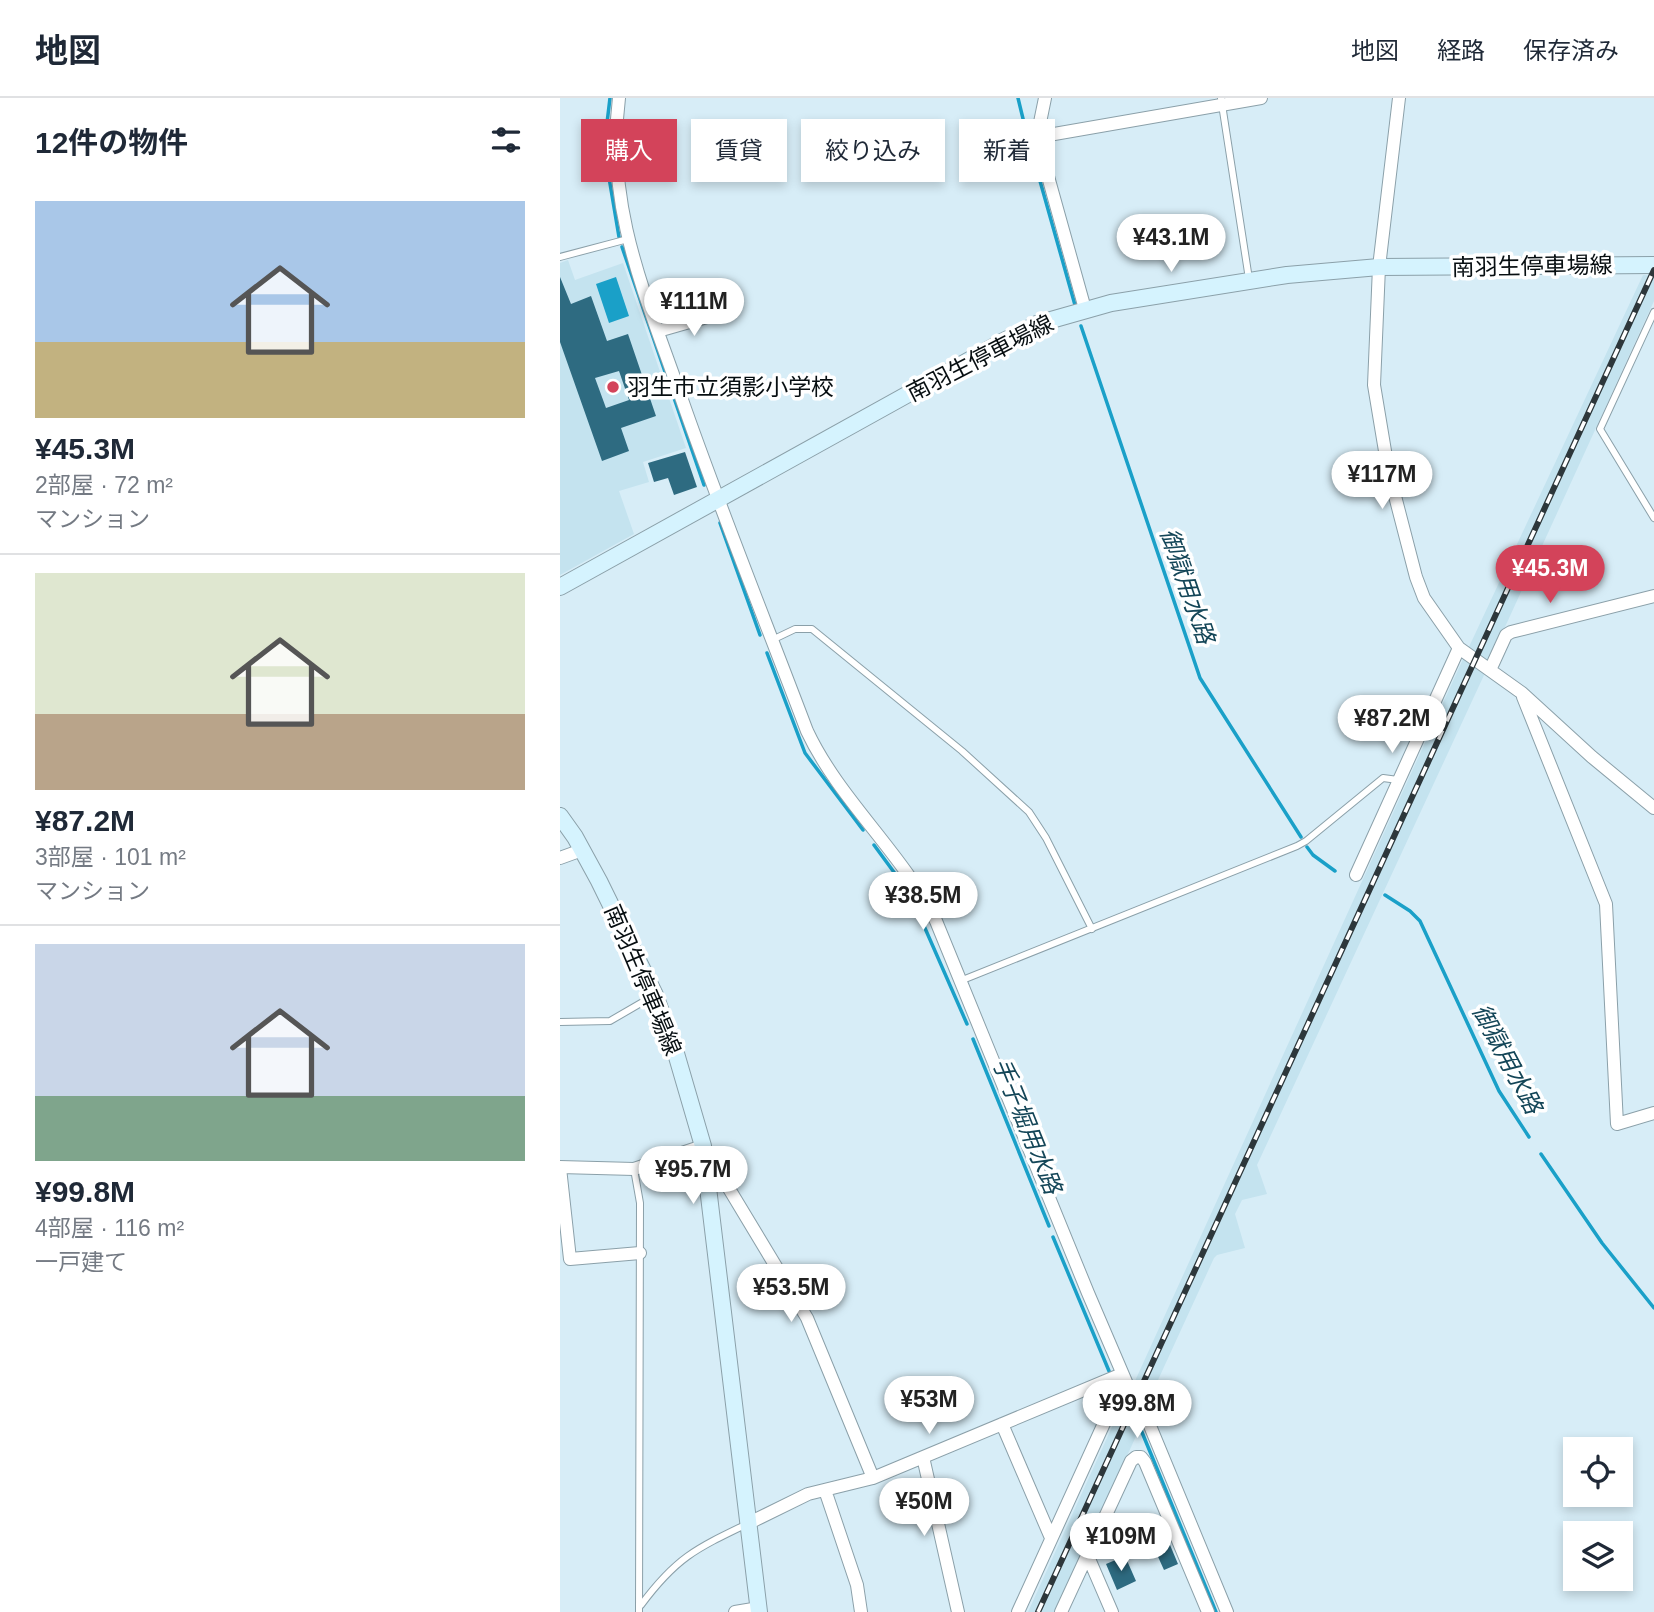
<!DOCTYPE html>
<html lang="ja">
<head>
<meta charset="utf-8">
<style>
  :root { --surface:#fff; --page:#f6f6f7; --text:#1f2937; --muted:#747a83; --line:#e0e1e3; --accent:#d3435a }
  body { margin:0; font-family:Helvetica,"Noto Sans JP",sans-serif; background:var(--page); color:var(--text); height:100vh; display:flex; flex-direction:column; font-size:26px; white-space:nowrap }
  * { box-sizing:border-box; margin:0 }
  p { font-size:23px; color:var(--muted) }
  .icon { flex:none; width:38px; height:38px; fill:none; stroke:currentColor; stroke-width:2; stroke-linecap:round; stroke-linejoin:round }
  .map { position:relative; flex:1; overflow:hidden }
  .drawer { display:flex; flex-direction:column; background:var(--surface); width:560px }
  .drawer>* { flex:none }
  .top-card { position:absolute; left:21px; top:21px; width:665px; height:63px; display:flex; gap:14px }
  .tools { position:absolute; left:1003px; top:1339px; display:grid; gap:14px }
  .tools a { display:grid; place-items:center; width:70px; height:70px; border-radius:0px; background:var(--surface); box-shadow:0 4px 10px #0003; font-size:35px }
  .price { position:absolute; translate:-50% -60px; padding:0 16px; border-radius:24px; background:#fff; color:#222; font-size:23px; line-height:46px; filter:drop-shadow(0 2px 4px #0008) }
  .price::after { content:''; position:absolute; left:50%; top:42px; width:21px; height:16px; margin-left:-10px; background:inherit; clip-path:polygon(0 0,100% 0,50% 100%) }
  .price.active { background:var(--accent); color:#fff }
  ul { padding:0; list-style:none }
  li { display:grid; align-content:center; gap:14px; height:371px; padding:0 35px }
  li+li { border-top:2px solid var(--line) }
  li span { display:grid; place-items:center; height:217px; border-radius:0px; color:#555 }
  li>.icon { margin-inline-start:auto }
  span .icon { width:126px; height:126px; fill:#fffc; stroke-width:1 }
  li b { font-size:30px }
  h2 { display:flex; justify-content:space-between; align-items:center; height:84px; padding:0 35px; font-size:30px }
  .chip { padding:0 24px; border-radius:0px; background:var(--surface); box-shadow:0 4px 10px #0003; font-size:24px; line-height:63px }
  .chip.active { background:var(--accent); color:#fff }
  header { display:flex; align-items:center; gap:42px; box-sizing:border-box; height:98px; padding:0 35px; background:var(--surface); border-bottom:2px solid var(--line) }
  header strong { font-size:33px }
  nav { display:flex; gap:38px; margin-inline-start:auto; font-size:24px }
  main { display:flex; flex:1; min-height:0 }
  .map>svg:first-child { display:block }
</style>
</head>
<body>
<header>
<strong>地図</strong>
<nav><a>地図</a><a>経路</a><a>保存済み</a></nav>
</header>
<main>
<section class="drawer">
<h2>12件の物件<svg class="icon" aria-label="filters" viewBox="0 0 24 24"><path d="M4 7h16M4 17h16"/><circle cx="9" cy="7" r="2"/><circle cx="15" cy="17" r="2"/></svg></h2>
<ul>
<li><span style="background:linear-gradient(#a9c7e8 65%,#c2b280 0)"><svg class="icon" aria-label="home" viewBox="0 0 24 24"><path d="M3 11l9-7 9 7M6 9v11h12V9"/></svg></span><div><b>¥45.3M</b><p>2部屋 · 72 m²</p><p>マンション</p></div></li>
<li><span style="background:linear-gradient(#dfe7d0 65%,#b9a48a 0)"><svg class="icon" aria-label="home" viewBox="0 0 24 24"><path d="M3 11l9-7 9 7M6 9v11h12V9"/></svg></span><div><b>¥87.2M</b><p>3部屋 · 101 m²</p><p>マンション</p></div></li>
<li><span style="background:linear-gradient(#c9d6e8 70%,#7fa58c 0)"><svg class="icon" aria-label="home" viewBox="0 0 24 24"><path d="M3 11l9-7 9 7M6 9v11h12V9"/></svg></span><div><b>¥99.8M</b><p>4部屋 · 116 m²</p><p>一戸建て</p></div></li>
</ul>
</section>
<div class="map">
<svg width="1094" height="1514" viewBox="0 0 1094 1514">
  <rect width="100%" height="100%" fill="#d7edf7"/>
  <path fill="#c4e3ef" d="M 8,162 L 15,182 L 63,165 L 126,350 L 83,364 L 89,384 L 59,393 L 74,436 L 0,477 L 0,165 Z
    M 1083,177 L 1094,178 L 1094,203 L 929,564 L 908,551 Z
    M 903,561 L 925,575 L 697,1067 L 707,1096 L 682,1102 L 675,1116 L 685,1150 L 657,1157 L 654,1160 L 587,1306 L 575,1283 Z
    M 567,1298 L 571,1301 L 582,1322 L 577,1329 L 578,1334 L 495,1514 L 468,1514 L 561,1309 L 566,1313 L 568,1308 L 565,1302 Z"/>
  <path fill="#1aa0c8" d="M 56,179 L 69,218 L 49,225 L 36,186 Z"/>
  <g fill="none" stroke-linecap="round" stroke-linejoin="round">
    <path stroke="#1aa0c8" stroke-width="3.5" d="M 50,0 L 44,50 L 59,139
      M 458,0 L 466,33
      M 469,44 L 515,207
      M 62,149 L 144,387
      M 521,228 L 640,580 L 741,739
      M 160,425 L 200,537
      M 207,555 L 245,655 L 303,732
      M 314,747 L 350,796 L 407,926
      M 747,749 L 753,757 L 775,773
      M 825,797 L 850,813 L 860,823 L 939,993 L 969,1039
      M 413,941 L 489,1128
      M 981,1056 L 1042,1145 L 1094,1210
      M 493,1139 L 549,1273
      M 554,1285 L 565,1309
      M 579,1327 L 656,1514"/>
  </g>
  <path fill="#2e6b81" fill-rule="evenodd" d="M 0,179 L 11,206 L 31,198 L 47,243 L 68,236 L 96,318 L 61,330 L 69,353 L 42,363 L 0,244 ZM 59,273 L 69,302 L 46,310 L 35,280 Z
    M 125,354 L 137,389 L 114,397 L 108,380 L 94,384 L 88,365 Z
    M 600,1423 L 618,1466 L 604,1472 L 585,1430 Z
    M 565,1458 L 576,1483 L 557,1492 L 546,1466 Z"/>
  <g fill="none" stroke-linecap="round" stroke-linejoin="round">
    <g stroke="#8ba0a9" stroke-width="8">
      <path id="service" d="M 661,0 L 689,181
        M 0,159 L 68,141
        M 1094,214 L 1040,331 L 1094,420
        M 212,542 L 235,531 L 252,531 L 402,653 L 469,714 L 486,740 L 532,831
        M 400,883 L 737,748 L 746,743 L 823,680 L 838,682
        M 0,924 L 50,923 L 93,898
        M 74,1071 L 80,1105 L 79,1514
        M 81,1507 C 116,1460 135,1451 187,1426"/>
    </g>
    <g stroke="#8ba0a9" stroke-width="14">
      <path id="minor" d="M 59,0 C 45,109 86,198 121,299 C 160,411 205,522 247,633 C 280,703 342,754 376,823 L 528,1195 L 567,1286 L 581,1306 L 667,1514
        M 485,0 L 477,39 L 525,211
        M 839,0 L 819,169 L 814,287 L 828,371 L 856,479 L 864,500 L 899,550 L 962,595 L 1032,659 L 1094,710
        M 477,39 L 701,0
        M 98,233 L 161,215
        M 930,572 L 946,537 L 951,534 L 1094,498
        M 963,599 L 1046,806 L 1057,1026 L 1094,1015
        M 0,760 L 22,752
        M 796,777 L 899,550
        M 146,1066 L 162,1079 L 247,1220 L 313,1380
        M 0,1069 L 74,1071 L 143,1048
        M 0,1070 L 10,1161 L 80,1155
        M 442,1326 L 491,1440
        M 363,1359 L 398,1514
        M 265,1392 L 297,1487 L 301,1514
        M 189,1425 L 248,1396 L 313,1380 L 562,1276
        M 527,1456 L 552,1514
        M 175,1514 L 199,1510
        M 458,1514 L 551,1310 L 541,1285
        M 501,1514 L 571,1363 L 576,1359 L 581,1359 L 585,1364 L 648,1514"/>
    </g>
    <g stroke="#8ba0a9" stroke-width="18">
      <path id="secondary" d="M 0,489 L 442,244 L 477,226 L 551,205 L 727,177 L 819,169 L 1094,167
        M 0,718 L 15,739 L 39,783 L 95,897 L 115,952 L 143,1048 L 199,1514"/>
    </g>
    <use href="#service" stroke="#fff" stroke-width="6"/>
    <use href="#minor" stroke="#fff" stroke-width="12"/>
    <use href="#secondary" stroke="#d5f3fe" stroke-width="16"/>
    <g stroke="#2d373b" stroke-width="6">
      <path id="rail" d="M 478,1514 L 1094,172"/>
    </g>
    <use href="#rail" stroke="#fff" stroke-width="3.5" stroke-dasharray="10" stroke-linecap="butt"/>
  </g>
  <circle fill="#d3435a" stroke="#fff" stroke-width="2.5" cx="53" cy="289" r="7"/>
  <g text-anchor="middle" stroke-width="7" stroke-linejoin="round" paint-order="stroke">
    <g font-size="23" fill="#070e11" stroke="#fff">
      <text transform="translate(972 168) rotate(-1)" y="8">南羽生停車場線</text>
      <text transform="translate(420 260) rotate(-27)" y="8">南羽生停車場線</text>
      <text transform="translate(83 882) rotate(67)" y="8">南羽生停車場線</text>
    </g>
    <g font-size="23" fill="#070e11" stroke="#fff" text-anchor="start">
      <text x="67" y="297">羽生市立須影小学校</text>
    </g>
    <g font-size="24" font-style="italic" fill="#144658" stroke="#fff">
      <text transform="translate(627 488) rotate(71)" y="8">御獄用水路</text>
      <text transform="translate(947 961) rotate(62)" y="8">御獄用水路</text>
      <text transform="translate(467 1028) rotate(68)" y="8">手子堀用水路</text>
    </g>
  </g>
</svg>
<div class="tools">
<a><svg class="icon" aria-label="locate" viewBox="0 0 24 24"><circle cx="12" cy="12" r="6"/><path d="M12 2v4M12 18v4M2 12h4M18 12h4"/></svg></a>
<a><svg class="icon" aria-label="layers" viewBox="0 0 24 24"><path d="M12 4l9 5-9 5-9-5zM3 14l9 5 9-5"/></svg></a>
</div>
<b class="price" style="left:611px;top:176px">¥43.1M</b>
<b class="price" style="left:134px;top:240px">¥111M</b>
<b class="price" style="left:822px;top:413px">¥117M</b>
<b class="price active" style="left:990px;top:507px">¥45.3M</b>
<b class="price" style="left:832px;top:657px">¥87.2M</b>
<b class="price" style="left:363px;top:834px">¥38.5M</b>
<b class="price" style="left:133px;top:1108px">¥95.7M</b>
<b class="price" style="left:231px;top:1226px">¥53.5M</b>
<b class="price" style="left:369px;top:1338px">¥53M</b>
<b class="price" style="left:577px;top:1342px">¥99.8M</b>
<b class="price" style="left:364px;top:1440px">¥50M</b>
<b class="price" style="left:561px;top:1475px">¥109M</b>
<div class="top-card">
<a class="chip active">購入</a>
<a class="chip">賃貸</a>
<a class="chip">絞り込み</a>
<a class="chip">新着</a>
</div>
</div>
</main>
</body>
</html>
